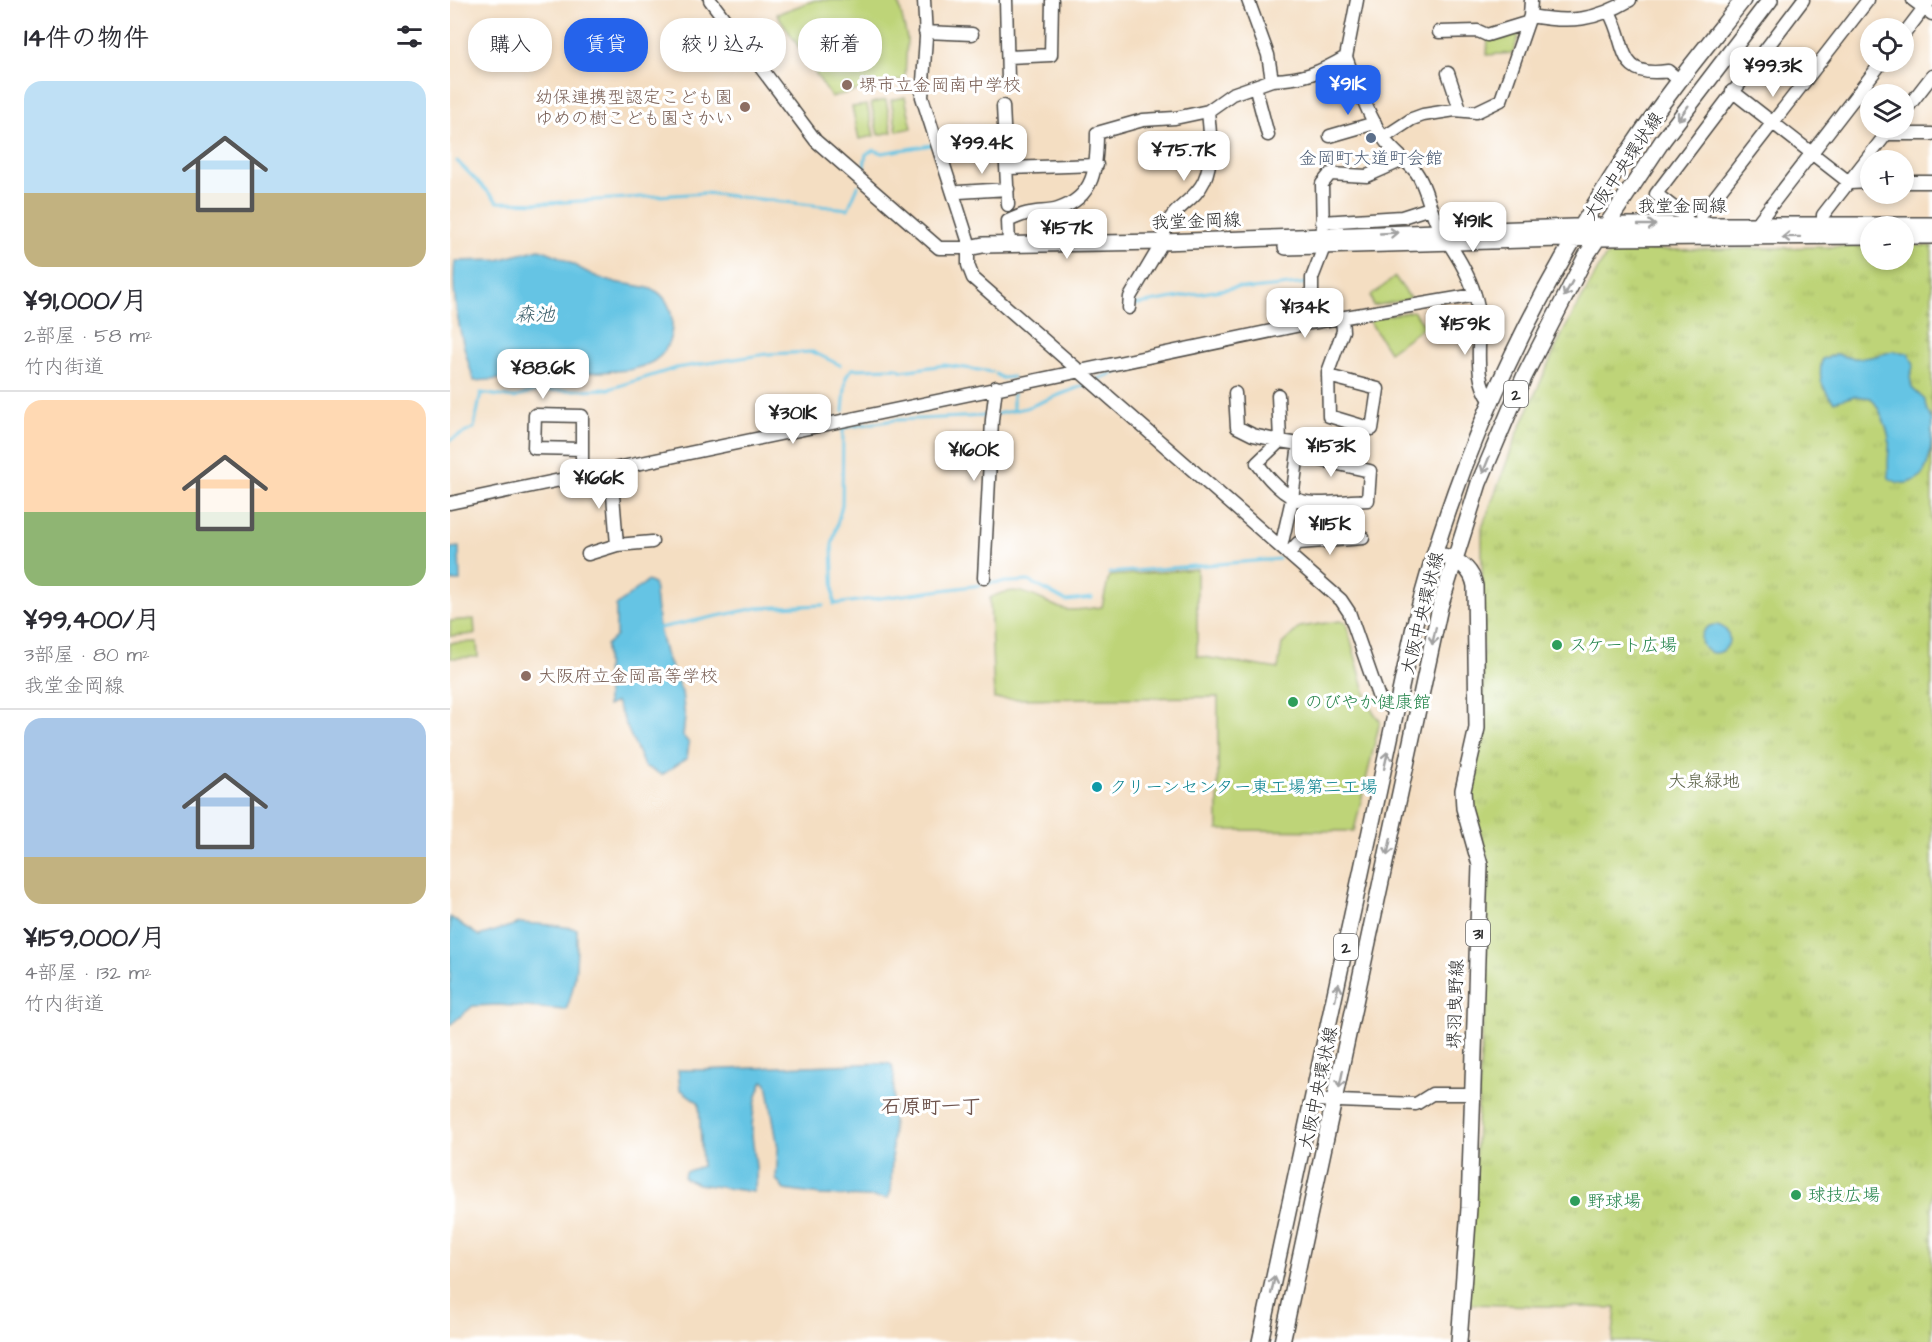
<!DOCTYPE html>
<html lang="ja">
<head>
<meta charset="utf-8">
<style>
  :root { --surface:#fff; --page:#f7f7f7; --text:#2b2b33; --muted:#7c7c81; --line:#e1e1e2; --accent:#2563eb }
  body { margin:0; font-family:"Architects Daughter","Klee One",sans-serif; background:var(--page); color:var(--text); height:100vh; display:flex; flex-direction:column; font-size:22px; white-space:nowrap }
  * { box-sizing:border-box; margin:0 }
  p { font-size:20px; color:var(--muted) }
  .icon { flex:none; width:33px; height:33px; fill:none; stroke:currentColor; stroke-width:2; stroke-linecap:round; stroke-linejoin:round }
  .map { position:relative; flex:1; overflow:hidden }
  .drawer { display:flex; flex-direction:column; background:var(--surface); width:450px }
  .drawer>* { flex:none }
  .banner { position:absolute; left:18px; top:18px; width:570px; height:54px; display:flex; gap:12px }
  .tools { position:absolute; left:1410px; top:18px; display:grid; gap:12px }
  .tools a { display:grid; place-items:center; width:54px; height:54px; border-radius:50%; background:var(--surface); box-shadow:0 3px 9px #0003; font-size:30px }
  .price { position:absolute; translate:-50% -51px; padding:0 14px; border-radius:12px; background:#fff; color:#222; font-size:20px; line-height:39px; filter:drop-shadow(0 2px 3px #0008) }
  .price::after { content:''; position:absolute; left:50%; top:36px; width:18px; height:14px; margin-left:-9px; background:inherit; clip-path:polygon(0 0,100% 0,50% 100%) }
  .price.active { background:var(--accent); color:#fff }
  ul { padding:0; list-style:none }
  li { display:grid; align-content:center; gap:12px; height:318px; padding:0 24px }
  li+li { border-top:2px solid var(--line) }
  li span { display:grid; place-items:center; height:186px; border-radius:18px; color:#555 }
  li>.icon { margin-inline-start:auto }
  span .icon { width:108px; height:108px; fill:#fffc; stroke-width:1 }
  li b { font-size:26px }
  h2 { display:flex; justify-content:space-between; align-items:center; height:72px; padding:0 24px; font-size:26px }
  .tag { padding:0 21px; border-radius:24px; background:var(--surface); box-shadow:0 3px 9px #0003; font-size:21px; line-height:54px }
  .tag.active { background:var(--accent); color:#fff }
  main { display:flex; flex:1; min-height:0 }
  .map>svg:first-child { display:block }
</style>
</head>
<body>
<main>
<section class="drawer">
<h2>14件の物件<svg class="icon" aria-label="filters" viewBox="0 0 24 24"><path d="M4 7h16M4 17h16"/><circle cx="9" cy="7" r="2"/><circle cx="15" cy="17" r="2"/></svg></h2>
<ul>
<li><span style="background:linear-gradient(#bfe0f5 60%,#c2b280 0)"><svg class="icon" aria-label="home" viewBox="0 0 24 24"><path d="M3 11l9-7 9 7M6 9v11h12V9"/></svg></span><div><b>¥91,000/月</b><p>2部屋 · 58 m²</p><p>竹内街道</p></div></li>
<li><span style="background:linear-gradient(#ffd9b3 60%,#8fb573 0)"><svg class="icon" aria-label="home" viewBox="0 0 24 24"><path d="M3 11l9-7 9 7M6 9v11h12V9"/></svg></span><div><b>¥99,400/月</b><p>3部屋 · 80 m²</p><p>我堂金岡線</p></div></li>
<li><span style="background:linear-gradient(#a9c7e8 75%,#c2b280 0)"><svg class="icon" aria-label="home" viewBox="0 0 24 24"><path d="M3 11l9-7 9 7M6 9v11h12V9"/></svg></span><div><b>¥159,000/月</b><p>4部屋 · 132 m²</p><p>竹内街道</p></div></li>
</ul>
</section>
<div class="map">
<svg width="1482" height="1342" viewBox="0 0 1482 1342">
  <defs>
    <pattern id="park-tufts" width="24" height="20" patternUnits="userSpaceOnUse" patternTransform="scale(1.5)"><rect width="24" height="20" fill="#bed478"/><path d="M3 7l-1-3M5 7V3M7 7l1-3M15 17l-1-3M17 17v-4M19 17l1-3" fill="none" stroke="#a3b668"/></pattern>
  </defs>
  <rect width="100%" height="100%" fill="#fff"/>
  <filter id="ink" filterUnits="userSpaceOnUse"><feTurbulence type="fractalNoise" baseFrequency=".0167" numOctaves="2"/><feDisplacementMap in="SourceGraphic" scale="12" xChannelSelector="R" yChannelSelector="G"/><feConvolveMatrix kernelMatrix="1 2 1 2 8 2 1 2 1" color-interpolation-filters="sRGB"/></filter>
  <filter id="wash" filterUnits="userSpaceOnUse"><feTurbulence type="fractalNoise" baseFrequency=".008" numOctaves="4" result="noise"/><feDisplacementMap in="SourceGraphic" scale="24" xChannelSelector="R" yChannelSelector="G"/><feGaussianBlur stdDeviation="1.35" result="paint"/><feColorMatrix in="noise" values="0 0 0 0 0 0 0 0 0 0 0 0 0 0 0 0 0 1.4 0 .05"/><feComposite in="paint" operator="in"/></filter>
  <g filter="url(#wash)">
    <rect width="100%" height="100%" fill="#f4dec2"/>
    <path fill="#bed478" stroke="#748052" stroke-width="1.5" d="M 365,0 L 448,0 L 457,38 L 455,79 L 381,97 L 327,14 Z
      M 455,97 L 462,128 L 447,131 L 441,100 Z
      M 436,100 L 442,132 L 428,135 L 421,103 Z
      M 417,105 L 424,136 L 409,139 L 402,107 Z
      M 945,277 L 961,299 L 923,306 L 921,296 Z
      M 963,311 L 975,326 L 939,352 L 918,319 Z
      M 747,569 L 747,656 L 828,669 L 832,644 L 850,627 L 890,621 L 896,623 L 919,706 L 930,721 L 904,831 L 768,830 L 768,697 L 544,699 L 540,598 C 570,581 587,600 613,609 C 624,612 640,608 652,607 L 659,576 Z
      M 24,619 L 25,634 L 0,636 L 0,621 Z
      M 27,642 L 28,657 L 0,658 L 0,643 Z"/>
    <path fill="url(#park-tufts)" stroke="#748052" stroke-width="1.5" d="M 1066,28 L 1070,32 L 1063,53 L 1037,55 L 1038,37 Z
      M 1454,245 L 1482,246 L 1482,1342 L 1162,1342 L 1166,1308 L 1017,1304 L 1034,1000 L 1037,857 L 1022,805 L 1022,775 L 1033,724 L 1032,528 L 1068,432 L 1112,334 L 1155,257 L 1169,251 L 1420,246 L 1420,260 L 1454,260 Z"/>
    <path fill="#65c4e4" stroke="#487888" stroke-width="1.5" d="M 89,249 C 114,255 131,273 156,280 C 171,285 193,284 206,291 C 228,304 226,342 209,357 C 201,365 189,367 179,370 L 24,381 C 13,347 0,296 5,261 L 48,260 Z
      M 1443,351 L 1458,353 L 1464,364 L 1460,376 L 1462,388 L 1475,400 C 1475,410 1479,413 1482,421 C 1482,438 1482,472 1465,480 C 1455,485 1448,484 1439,478 C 1436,462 1440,452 1439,439 C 1437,426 1429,407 1421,398 L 1404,396 L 1384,402 C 1371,387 1368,378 1372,359 L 1387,354 C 1406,362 1424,357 1443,351 Z
      M 9,547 L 10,581 L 0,581 L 0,548 Z
      M 197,581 L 204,584 L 209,628 L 215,653 L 232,692 L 235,718 L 233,736 L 239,743 L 237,758 L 212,775 L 194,766 L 166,702 L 157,706 L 156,645 L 166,636 L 166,606 Z
      M1251 639a14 14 0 1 1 28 0a14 14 0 1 1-28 0Z
      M 0,917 L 29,936 L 70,923 L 102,925 L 127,929 C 127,958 127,983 116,1010 L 48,1005 L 23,1006 L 0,1025 Z
      M 437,1063 L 442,1065 L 444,1076 L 441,1191 L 438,1198 L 370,1195 L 334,1190 L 326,1179 L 328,1148 L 317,1083 L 313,1081 C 306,1093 302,1117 302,1131 C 302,1152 311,1172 303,1192 L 248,1184 L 234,1178 L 235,1172 L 252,1166 L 249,1103 L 230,1089 L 228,1070 L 250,1070 Z"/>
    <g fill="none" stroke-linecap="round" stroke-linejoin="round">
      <path stroke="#65c4e4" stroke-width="3" d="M 1279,85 L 1345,0
        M 7,161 L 48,202 L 99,203 L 255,193 L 398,209 L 408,186
        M 413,173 L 416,154 L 424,150 L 432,153 L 481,145
        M 683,305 L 788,287 L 802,289 L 858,283
        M 546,374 L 552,378 L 563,377
        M 648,379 L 672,370 L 675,366
        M 563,410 L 563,394
        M 393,411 L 396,377 L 402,369 L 447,368 L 452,371 L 495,365 L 542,372
        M 547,414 L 576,408 L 637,384
        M 393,428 L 445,420 L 536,416
        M 0,440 L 24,428 L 31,393 L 64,398 L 84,391 L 159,389 L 226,368 L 317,354 L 363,352 L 390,365
        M 659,573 L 829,559
        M 538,583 L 579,581 L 616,601 L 642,598
        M 384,604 L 382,545 L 392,505 L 393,430
        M 384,604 L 531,585
        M 209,628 L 307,608 L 373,605"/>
    </g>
  </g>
  <g filter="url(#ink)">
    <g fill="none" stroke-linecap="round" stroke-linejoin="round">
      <g stroke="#494642" stroke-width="15">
        <path id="minor" d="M 260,0 L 366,141 L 489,248 L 518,248
          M 474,0 L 476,37 L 472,97 L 518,240 L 518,265 L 523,278 L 891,600 L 899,612 L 929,698 L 946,712
          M 556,0 L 558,80
          M 907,0 L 896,57 L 900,68 C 910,91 919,117 934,139 C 942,151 956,160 966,172 C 978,188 979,213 991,231 C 1004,251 1018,272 1025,295 C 1037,331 1018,373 1041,401
          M 1463,0 L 1482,14
          M 1159,12 C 1178,44 1165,79 1218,71 L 1230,81
          M 1080,16 C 1120,23 1145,21 1180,0
          M 475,32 L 522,34
          M 989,32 L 1028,31 L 1037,35 L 1076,23
          M 1454,34 L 1480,0
          M 558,57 L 601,55 L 602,0
          M 998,73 L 1010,109
          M 822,80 C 854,79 869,73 896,57
          M 805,86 L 818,135
          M 1282,91 L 1400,183 L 1420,182
          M 553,106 L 558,205
          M 1454,112 L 1482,76
          M 1436,134 L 1482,134
          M 880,136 L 925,123
          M 933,138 L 962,119 L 973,115 L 1005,110 L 1026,112 L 1051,100 L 1080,16 L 1081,0
          M 558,168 L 647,165
          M 1454,182 L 1482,182
          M 509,192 L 558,189
          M 1251,215 L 1418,0
          M 872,222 L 952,217 L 980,208
          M 1306,225 L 1432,62
          M 1239,226 L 1236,217 L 1206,194 L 1353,0
          M 1373,232 L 1373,215 L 1441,128
          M 873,236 L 872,184 L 880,174 L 917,176 L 953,160
          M 713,242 C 714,209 743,205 754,181 C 764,159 760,133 758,111
          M 559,244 L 558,221 C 565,218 572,214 580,213 C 589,211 599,212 608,209 C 645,197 647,167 647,133 L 693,120 L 725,118 L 758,111 L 782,94 L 822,80 L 818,55 L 798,0
          M 679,308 L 680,297 L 709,248
          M 862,322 L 862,278 L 874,247
          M 878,376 L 928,389 L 922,429 L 879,416 L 878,372 L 893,331 L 892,317
          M 785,393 L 787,427 L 803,435 L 830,441 L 828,395
          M 132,449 L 84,448 L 85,415 L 132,416 L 132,476
          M 155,471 L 163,495 L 167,545
          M 0,503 L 860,323 L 1025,295
          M 831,547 L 842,499 L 849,444 L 830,441 L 807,463 C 844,514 860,503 918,500 L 920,471 L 848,455
          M 138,554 L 167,545 L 202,542
          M 838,554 L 848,543 L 913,538
          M 534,578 L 542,420 L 546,387
          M 863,1100 L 966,1104 L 982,1094 L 1021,1094"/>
      </g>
      <g stroke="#494642" stroke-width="18">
        <path id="major" d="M 1454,236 L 1482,236
          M 836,247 L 1147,238 L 1420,236
          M 518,248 L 533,245 L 713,242 L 1179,225 L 1482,225
          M 994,556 C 1010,561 1022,569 1025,586 L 1027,728 L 1013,790 L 1014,808 L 1030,865 L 1019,1208 L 1009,1342
          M 810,1342 L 964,627 C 1007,454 1084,292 1183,145 C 1216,95 1256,47 1293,0
          M 832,1342 L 990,607 L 1029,483 L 1074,377 L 1136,256 L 1213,140 L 1320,0"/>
      </g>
      <use href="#minor" stroke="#fff" stroke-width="12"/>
      <use href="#major" stroke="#fff" stroke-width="15"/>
    </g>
    <defs><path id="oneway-shaft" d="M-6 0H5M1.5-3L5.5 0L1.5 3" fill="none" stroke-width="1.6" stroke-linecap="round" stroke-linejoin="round" transform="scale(1.5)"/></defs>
    <g stroke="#a0a0a0">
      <use href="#oneway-shaft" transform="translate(1233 113) rotate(127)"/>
      <use href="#oneway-shaft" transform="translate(1197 225)"/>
      <use href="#oneway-shaft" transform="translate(939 233) rotate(-3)"/>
      <use href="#oneway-shaft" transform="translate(1341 237) rotate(179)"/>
      <use href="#oneway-shaft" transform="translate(1118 289) rotate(119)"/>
      <use href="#oneway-shaft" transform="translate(1036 465) rotate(112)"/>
      <use href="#oneway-shaft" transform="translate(984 636) rotate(102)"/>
      <use href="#oneway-shaft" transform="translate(936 760) rotate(-78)"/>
      <use href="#oneway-shaft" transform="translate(939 847) rotate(102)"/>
      <use href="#oneway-shaft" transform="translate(887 992) rotate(-78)"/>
      <use href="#oneway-shaft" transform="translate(891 1079) rotate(102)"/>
      <use href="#oneway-shaft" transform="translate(823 1285) rotate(-78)"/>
    </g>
  </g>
  <g fill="#8d6e63" stroke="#fff" stroke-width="2">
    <circle cx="397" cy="85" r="6"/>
    <circle cx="295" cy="107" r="6"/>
    <circle cx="76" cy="676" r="6"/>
  </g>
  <circle fill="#5c6f8a" stroke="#fff" stroke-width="2" cx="921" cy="138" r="6"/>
  <g fill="#2e9e5b" stroke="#fff" stroke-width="2">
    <circle cx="1107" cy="645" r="6"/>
    <circle cx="843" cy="702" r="6"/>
    <circle cx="1346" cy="1195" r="6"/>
    <circle cx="1125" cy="1201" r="6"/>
  </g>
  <circle fill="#0f9aa8" stroke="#fff" stroke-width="2" cx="647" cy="787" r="6"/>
  <g text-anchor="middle" stroke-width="6" stroke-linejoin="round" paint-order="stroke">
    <g fill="#fff" stroke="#6b6b6b" stroke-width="1.5">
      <rect x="1054" y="381" width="24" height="26" rx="4.5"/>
      <rect x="1016" y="920" width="24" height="26" rx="4.5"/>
      <rect x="884" y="934" width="24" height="26" rx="4.5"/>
    </g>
    <g font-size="16" font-weight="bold" fill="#2b2b2b">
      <text x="1066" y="400">2</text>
      <text x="1028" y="939">31</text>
      <text x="896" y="953">2</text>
    </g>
    <g font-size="18" fill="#785e54" stroke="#fff" text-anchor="start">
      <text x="409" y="91">堺市立金岡南中学校</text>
      <text x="283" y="103" text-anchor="end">幼保連携型認定こども園<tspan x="283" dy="21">ゆめの樹こども園さかい</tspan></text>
      <text x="88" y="682">大阪府立金岡高等学校</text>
    </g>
    <g font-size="18" fill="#4e5e75" stroke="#fff">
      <text x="921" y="164">金岡町大道町会館</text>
    </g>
    <g font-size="18" fill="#2b2b2b" stroke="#fff">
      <text transform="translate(1173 166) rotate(-56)" y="6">大阪中央環状線</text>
      <text x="1232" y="212">我堂金岡線</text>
      <text transform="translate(746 221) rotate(-2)" y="6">我堂金岡線</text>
      <text transform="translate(972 613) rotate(-76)" y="6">大阪中央環状線</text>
      <text transform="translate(1005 1004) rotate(-88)" y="6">堺羽曳野線</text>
      <text transform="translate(868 1088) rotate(-78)" y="6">大阪中央環状線</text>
    </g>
    <g font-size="18" fill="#27864d" stroke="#fff" text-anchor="start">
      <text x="1119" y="651">スケート広場</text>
      <text x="855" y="708">のびやか健康館</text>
      <text x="1358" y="1201">球技広場</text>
      <text x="1137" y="1207">野球場</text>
    </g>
    <g font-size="18" fill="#575e42" stroke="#fff">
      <text x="1254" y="787">大泉緑地</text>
    </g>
    <g font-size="18" fill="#0d838f" stroke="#fff" text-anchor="start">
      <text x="659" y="793">クリーンセンター東工場第二工場</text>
    </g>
    <g font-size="20" font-style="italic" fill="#3f616c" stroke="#fff">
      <text x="85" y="321">森池</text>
    </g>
    <g font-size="20" font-weight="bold" fill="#6f544d" stroke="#fff">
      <text x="481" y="1113">石原町一丁</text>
    </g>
  </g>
</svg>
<div class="tools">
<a><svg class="icon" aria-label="locate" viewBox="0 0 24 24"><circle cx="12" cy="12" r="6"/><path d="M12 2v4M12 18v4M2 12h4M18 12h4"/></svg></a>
<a><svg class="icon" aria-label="layers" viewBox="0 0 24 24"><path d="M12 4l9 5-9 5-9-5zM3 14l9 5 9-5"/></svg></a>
<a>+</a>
<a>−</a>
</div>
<b class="price" style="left:1323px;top:98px">¥99.3K</b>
<b class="price active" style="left:898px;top:116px">¥91K</b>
<b class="price" style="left:532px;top:175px">¥99.4K</b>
<b class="price" style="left:734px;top:182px">¥75.7K</b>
<b class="price" style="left:1023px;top:253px">¥191K</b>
<b class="price" style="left:617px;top:260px">¥157K</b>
<b class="price" style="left:855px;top:339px">¥134K</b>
<b class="price" style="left:1015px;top:356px">¥159K</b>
<b class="price" style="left:93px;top:400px">¥88.6K</b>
<b class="price" style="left:343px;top:445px">¥301K</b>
<b class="price" style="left:881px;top:478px">¥153K</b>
<b class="price" style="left:524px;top:482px">¥160K</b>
<b class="price" style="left:149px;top:510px">¥166K</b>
<b class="price" style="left:880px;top:556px">¥115K</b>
<div class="banner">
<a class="tag">購入</a>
<a class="tag active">賃貸</a>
<a class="tag">絞り込み</a>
<a class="tag">新着</a>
</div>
</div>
</main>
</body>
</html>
